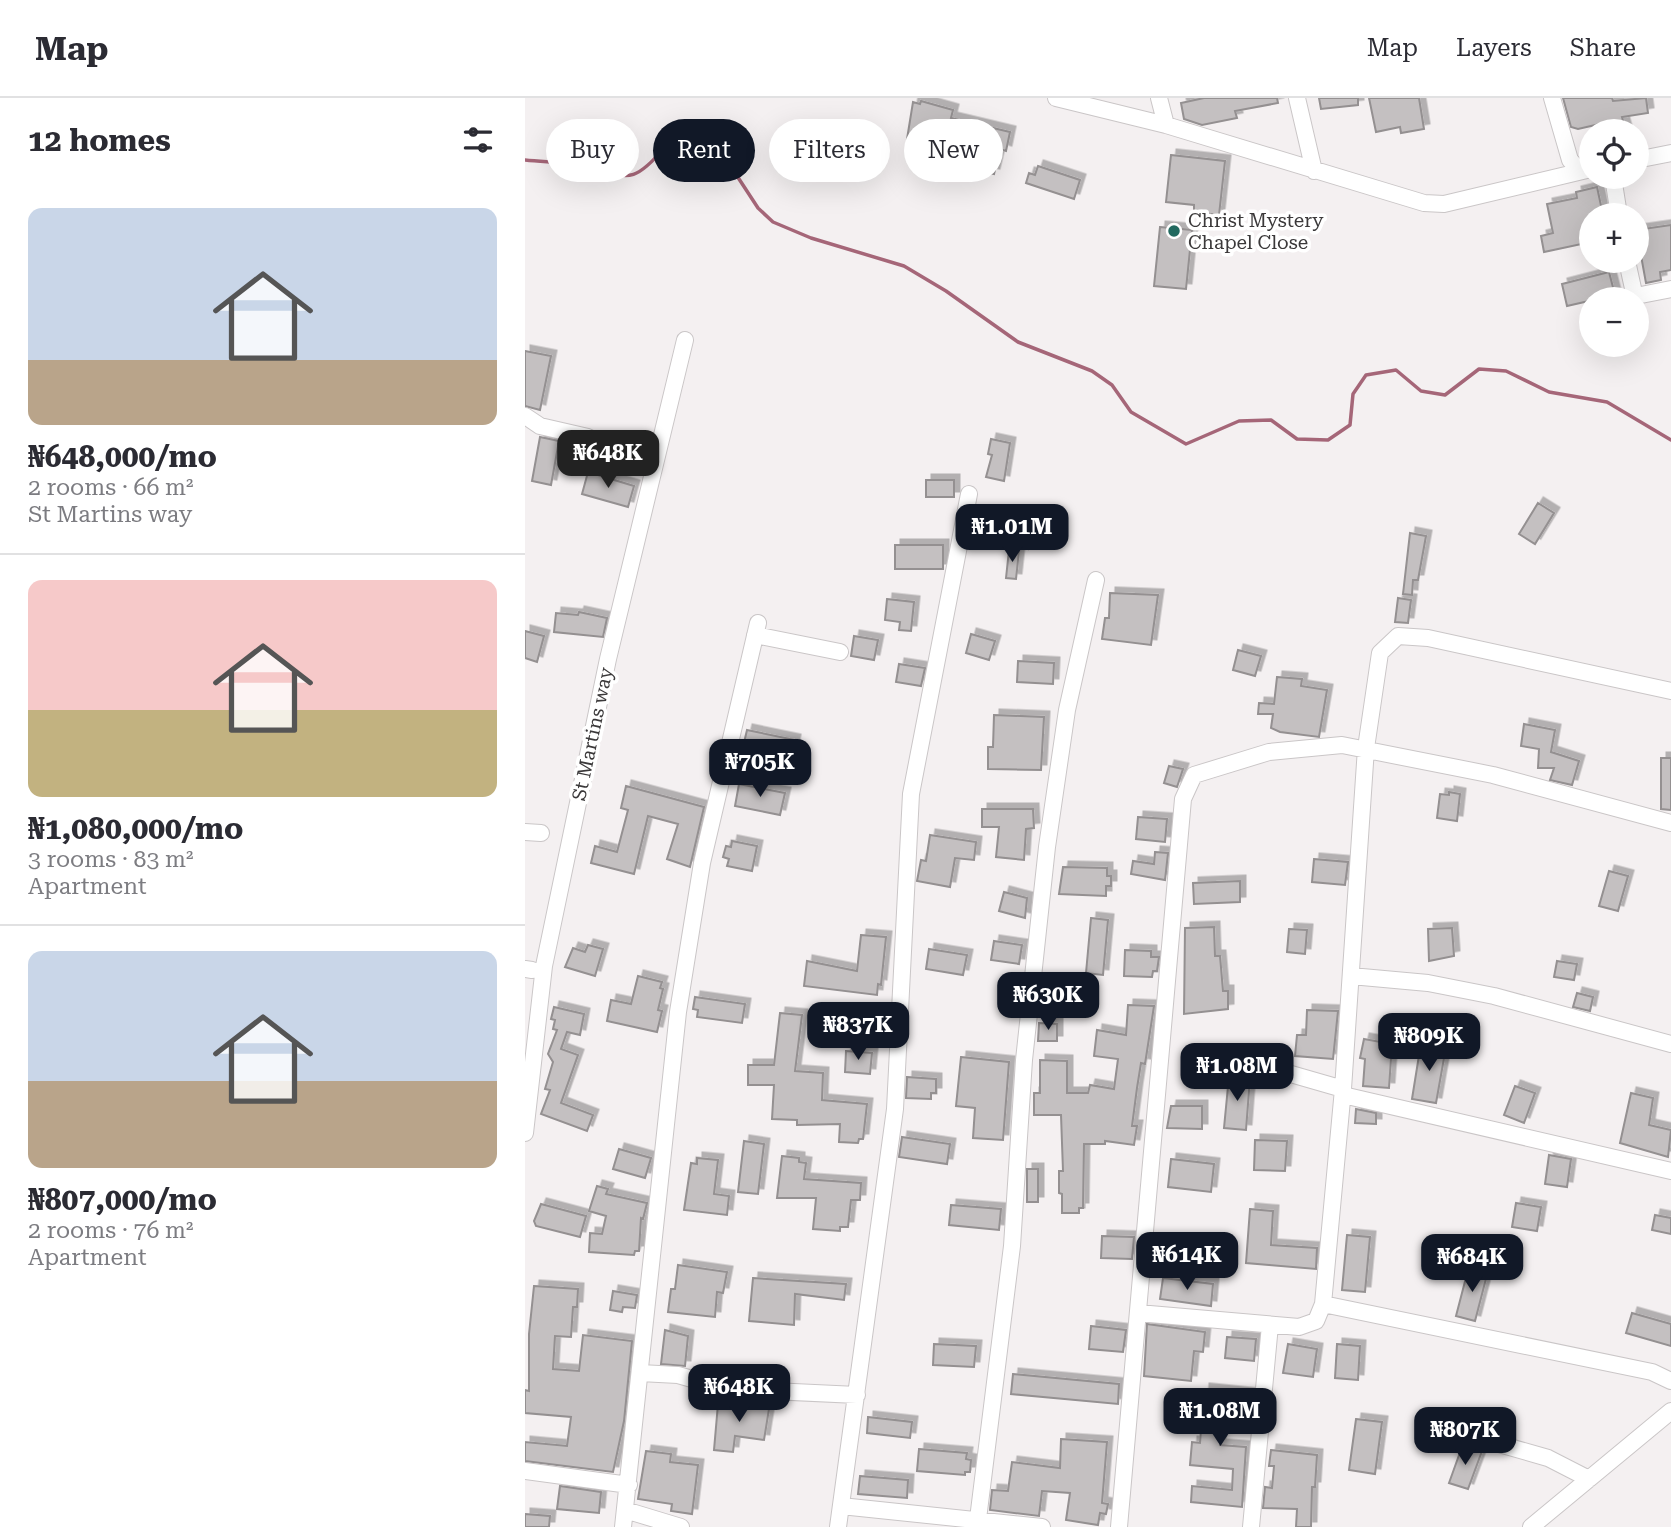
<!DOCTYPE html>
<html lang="en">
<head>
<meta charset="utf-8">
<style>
  :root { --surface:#fff; --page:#f2f2f3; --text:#2b2b33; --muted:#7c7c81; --line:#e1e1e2; --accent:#111827 }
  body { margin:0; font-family:"Roboto Serif",serif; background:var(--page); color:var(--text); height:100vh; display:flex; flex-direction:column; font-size:26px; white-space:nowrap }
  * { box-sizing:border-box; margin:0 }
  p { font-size:23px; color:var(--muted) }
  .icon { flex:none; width:38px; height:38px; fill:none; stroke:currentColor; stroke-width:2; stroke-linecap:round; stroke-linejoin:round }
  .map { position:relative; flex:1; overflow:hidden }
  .details { display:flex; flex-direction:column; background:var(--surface); width:525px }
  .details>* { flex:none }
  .banner { position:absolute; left:21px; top:21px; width:665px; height:63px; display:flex; gap:14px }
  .controls { position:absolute; left:1054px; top:21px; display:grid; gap:14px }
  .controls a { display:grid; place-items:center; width:70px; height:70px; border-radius:50%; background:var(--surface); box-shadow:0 7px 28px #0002; font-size:35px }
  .price { position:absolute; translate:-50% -60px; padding:0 16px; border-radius:14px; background:var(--accent); color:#fff; font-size:23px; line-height:46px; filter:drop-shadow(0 2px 4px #0008) }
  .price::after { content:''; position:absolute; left:50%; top:42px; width:21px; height:16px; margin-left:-10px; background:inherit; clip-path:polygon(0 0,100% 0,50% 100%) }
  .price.on { background:#222; color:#fff }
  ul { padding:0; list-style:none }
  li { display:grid; align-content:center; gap:14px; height:371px; padding:0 28px }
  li+li { border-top:2px solid var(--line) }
  li span { display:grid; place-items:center; height:217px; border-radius:14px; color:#555 }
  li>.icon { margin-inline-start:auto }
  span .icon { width:126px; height:126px; fill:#fffc; stroke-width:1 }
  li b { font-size:30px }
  h2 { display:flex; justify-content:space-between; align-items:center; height:84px; padding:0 28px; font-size:30px }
  .chip { padding:0 24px; border-radius:32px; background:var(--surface); box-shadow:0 7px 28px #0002; font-size:24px; line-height:63px }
  .chip.on { background:var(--accent); color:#fff }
  header { display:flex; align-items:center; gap:42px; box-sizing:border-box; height:98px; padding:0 35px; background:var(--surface); border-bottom:2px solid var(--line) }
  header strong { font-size:33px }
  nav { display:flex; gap:38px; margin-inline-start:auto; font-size:24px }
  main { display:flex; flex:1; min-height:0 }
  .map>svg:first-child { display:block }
</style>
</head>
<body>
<header>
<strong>Map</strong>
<nav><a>Map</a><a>Layers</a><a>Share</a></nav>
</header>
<main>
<section class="details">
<h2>12 homes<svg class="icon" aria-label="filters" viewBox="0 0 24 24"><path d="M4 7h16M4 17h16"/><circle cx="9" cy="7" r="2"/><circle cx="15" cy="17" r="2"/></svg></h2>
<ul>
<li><span style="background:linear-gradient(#c9d6e8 70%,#b9a48a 0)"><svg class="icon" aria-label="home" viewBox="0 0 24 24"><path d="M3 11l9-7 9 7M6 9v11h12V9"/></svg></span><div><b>₦648,000/mo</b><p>2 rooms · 66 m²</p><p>St Martins way</p></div></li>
<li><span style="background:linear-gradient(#f6c9c9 60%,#c2b280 0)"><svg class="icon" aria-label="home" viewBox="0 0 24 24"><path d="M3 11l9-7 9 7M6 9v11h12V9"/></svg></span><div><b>₦1,080,000/mo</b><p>3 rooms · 83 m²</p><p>Apartment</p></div></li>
<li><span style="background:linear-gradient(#c9d6e8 60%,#b9a48a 0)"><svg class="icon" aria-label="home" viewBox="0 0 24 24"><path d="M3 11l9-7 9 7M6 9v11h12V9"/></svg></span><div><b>₦807,000/mo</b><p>2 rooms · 76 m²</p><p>Apartment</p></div></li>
</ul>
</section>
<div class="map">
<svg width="1146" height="1429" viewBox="0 0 1146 1429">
  <defs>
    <filter id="shadow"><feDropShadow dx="5.5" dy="-5.5" stdDeviation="0" flood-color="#0004"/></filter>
  </defs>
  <rect width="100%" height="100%" fill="#f4f0f1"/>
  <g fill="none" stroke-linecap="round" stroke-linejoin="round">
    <path stroke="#a56678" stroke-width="3.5" d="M 0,62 C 18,64 37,64 55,67 C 101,76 104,92 140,49 L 169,48 L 199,58 L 233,110 L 248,124 L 286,140 L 379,168 L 421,193 L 493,244 L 567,273 L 587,287 L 606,314 L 661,346 L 714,323 L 746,322 L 772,341 L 803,342 L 825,327 L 828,296 L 841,277 L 871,272 L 896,293 L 920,297 L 954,271 L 981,273 L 1024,294 L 1082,304 L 1146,342"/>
  </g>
  <path fill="#c4c0c1" stroke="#949091" stroke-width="2" filter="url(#shadow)" d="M 679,0 L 752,0 L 753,5 L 710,13 L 712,20 L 677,27 L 659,21 L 656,5 Z
    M 794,0 L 833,0 L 833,7 L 796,11 Z
    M 844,0 L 894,0 L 899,31 L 876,35 L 875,29 L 851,34 Z
    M 1038,0 L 1087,0 L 1088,3 L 1121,0 L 1123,15 L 1097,19 L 1101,33 L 1090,33 L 1088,23 L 1053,31 L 1046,29 Z
    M 396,3 L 428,12 L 426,20 L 485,34 L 481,53 L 475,51 L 469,76 L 436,68 L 439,58 L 382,41 L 388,4 L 395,6 Z
    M 646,57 L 700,63 L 694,117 L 669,114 L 669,107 L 641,104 Z
    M 513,68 L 555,82 L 549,101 L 501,85 L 504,75 L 510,77 Z
    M 1072,89 L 1078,117 L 1066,117 L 1066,144 L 1019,154 L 1016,138 L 1028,135 L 1022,106 L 1052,100 L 1051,94 Z
    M 1146,127 L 1146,172 L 1135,174 L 1136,182 L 1121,185 L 1115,152 L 1111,153 L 1111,132 Z
    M 635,129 L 667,132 L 661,191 L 629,188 Z
    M 1084,174 L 1090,197 L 1042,208 L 1037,186 Z
    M 0,253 L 26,258 L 15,312 L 0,308 Z
    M 15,339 L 34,343 L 26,387 L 7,383 Z
    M 466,341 L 485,345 L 479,383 L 461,379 L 467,357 L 463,356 Z
    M 63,374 L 109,388 L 103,409 L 57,396 Z
    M 401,382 L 429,382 L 429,399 L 401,399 Z
    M 1013,405 L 1029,415 L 1010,446 L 994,436 Z
    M 496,425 L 508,428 L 503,451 L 491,449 Z
    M 885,435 L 901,438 L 893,482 L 888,482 L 887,497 L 878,496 Z
    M 370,447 L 418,447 L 418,471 L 370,471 Z
    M 484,452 L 494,453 L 491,481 L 481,480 Z
    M 585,495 L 633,497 L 626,547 L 577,541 L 580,520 L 584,520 Z
    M 873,500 L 886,502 L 883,525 L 870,524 Z
    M 362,501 L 389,504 L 386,533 L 374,532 L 375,524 L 360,522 Z
    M 54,514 L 82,520 L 78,539 L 29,534 L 31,515 L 53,517 Z
    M 0,533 L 19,538 L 12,564 L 0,560 Z
    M 446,536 L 470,543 L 464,562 L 441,555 Z
    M 329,538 L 353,542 L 349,562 L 326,558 Z
    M 713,552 L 736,558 L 730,578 L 708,572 Z
    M 493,563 L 529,565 L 528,586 L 492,584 Z
    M 374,566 L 400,570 L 396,588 L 371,584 Z
    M 752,579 L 777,581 L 776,588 L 802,592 L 794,639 L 755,634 L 746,630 L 748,616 L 733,616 L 734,605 L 749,606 Z
    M 469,617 L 519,619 L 516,672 L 463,671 L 463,649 L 468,649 Z
    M 999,626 L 1030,632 L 1026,654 L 1054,663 L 1047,687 L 1025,682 L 1029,670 L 1013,670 L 1014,651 L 996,648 Z
    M 222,632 L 270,642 L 266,660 L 218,649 Z
    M 1136,660 L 1146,660 L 1146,712 L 1136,711 Z
    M 644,668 L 658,671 L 652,689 L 639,685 Z
    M 214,686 L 260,695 L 255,717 L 210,708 Z
    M 101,688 L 179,709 L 165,769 L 142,761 L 153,726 L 123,718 L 109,776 L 66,765 L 70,748 L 92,754 L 103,712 L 96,710 Z
    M 924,694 L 935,696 L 932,723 L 912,720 L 915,696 L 924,697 Z
    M 457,711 L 508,711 L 509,730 L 501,731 L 499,762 L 471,759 L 474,729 L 457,729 Z
    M 613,719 L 642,721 L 640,744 L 611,741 Z
    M 405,737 L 451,744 L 449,762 L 430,760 L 425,789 L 392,783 L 396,762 L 401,763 Z
    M 207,743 L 232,748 L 227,773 L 202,768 L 204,761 L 198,759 L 201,748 L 206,749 Z
    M 630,754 L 643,755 L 640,782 L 606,776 L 608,763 L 629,766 Z
    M 789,761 L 823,764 L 820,787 L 787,784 Z
    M 538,769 L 582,770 L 582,778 L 586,778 L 586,788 L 581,788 L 581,798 L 534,796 Z
    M 1084,773 L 1103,778 L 1093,813 L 1074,808 Z
    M 715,783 L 715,804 L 669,806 L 668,785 Z
    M 479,794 L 502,800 L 500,820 L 474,813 Z
    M 566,820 L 583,822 L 578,877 L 561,875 Z
    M 689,829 L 690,858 L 695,858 L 698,893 L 703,893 L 703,911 L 659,916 L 660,830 Z
    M 927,830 L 929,858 L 904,863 L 903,831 Z
    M 764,831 L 782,832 L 780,856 L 762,854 Z
    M 336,837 L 361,839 L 356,887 L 353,886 L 352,897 L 279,888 L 282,863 L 332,873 Z
    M 469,843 L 497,847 L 494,866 L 466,862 Z
    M 63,847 L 78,851 L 70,878 L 40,869 L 48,850 L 60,854 Z
    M 404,851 L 442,857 L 438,877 L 401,871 Z
    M 600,852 L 626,853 L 626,859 L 634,859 L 632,873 L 628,873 L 627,879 L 599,878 Z
    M 1032,863 L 1052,866 L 1049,882 L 1029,879 Z
    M 113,878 L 137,884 L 135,890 L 138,891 L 133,912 L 137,913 L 132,934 L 82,923 L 86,902 L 106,906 Z
    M 1052,895 L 1068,899 L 1065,913 L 1048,909 Z
    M 170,899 L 220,906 L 217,925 L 172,919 L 173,912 L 168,911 Z
    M 603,907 L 629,908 L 620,966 L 616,965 L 612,990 L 607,1028 L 612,1028 L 609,1047 L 580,1043 L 580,1046 L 559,1046 L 558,1110 L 554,1110 L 554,1115 L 537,1115 L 537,1096 L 534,1095 L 534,1073 L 538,1073 L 536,1017 L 509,1017 L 509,995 L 515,995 L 515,962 L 542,963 L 542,995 L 563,995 L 565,987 L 589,991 L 593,961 L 569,958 L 572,932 L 601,937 Z
    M 29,909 L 59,916 L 55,937 L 42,934 L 36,951 L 53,957 L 36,1005 L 68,1017 L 62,1033 L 16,1016 L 25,992 L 20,991 L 28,964 L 23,956 L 32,932 L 28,931 L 30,922 L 26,921 Z
    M 782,912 L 813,913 L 808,961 L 770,958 L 772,937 L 781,937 Z
    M 255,915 L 277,917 L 270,973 L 298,975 L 297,1002 L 342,1006 L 338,1041 L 334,1041 L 333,1045 L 314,1044 L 315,1026 L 272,1027 L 272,1022 L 247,1021 L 249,987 L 223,987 L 223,967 L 249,967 Z
    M 514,925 L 532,926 L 532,943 L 513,943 Z
    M 839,941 L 867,946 L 864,990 L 838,988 L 840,961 L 835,960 Z
    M 896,945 L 921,949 L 911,1005 L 887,1001 Z
    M 321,953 L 347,955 L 345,976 L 320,974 Z
    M 436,959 L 484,964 L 478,1042 L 448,1040 L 450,1010 L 431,1008 Z
    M 704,978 L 725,980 L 721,1032 L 699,1030 Z
    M 382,979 L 411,981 L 411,995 L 406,995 L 406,1001 L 381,1000 Z
    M 990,988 L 1010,995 L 999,1025 L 979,1017 Z
    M 1106,995 L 1128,1000 L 1124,1027 L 1146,1032 L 1143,1059 L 1095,1045 Z
    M 646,1008 L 677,1008 L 677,1031 L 642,1030 Z
    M 831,1011 L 851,1015 L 851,1026 L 830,1025 Z
    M 377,1039 L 425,1046 L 422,1066 L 374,1059 Z
    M 730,1042 L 762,1043 L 760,1073 L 729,1072 Z
    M 219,1043 L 239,1046 L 233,1096 L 213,1094 Z
    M 94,1051 L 126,1060 L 120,1080 L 88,1071 Z
    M 1024,1057 L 1046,1061 L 1042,1089 L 1020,1086 Z
    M 257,1058 L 274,1060 L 274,1064 L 281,1065 L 279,1081 L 336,1085 L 335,1102 L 326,1102 L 323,1129 L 315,1129 L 315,1133 L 288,1131 L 291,1100 L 252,1100 Z
    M 172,1060 L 193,1062 L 189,1096 L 204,1098 L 202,1117 L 159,1112 L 166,1065 L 172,1066 Z
    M 646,1061 L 689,1066 L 686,1094 L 643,1089 Z
    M 502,1071 L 513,1071 L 513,1104 L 502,1104 Z
    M 72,1088 L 83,1091 L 81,1096 L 122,1105 L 118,1121 L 116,1120 L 114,1153 L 110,1153 L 109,1157 L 64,1154 L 65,1135 L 77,1136 L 81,1118 L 64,1113 Z
    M 991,1105 L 1016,1109 L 1012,1133 L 987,1129 Z
    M 16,1106 L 61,1118 L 55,1139 L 11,1128 L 9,1123 Z
    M 426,1107 L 476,1111 L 474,1132 L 424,1127 Z
    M 725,1111 L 748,1113 L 746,1147 L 792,1150 L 791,1171 L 721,1165 Z
    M 1130,1117 L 1146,1120 L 1146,1136 L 1127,1132 Z
    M 822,1137 L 845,1139 L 840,1194 L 817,1192 Z
    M 577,1138 L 609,1139 L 607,1161 L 576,1160 Z
    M 153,1167 L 202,1174 L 198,1195 L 192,1194 L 190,1219 L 143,1214 L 146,1191 L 150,1191 Z
    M 944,1168 L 963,1173 L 950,1223 L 931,1218 Z
    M 228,1180 L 321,1186 L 319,1202 L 270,1196 L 269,1227 L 224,1223 Z
    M 638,1180 L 688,1186 L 686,1208 L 635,1201 Z
    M 9,1188 L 53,1191 L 52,1209 L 48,1209 L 46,1239 L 30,1238 L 28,1271 L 54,1273 L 58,1237 L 107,1243 L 99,1323 L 88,1374 L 0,1363 L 0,1344 L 42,1348 L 46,1319 L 0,1315 L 0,1292 L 4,1293 L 4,1236 Z
    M 88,1193 L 112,1197 L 110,1210 L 98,1209 L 97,1214 L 85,1212 Z
    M 1107,1215 L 1146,1226 L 1146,1248 L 1101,1235 Z
    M 622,1226 L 680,1234 L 678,1254 L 669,1253 L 666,1283 L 619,1278 Z
    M 566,1228 L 601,1232 L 598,1254 L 564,1251 Z
    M 140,1232 L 163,1238 L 160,1268 L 136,1266 Z
    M 702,1239 L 731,1241 L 729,1263 L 700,1260 Z
    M 409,1246 L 451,1248 L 449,1269 L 408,1267 Z
    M 763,1246 L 792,1251 L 788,1279 L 758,1275 Z
    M 812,1246 L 835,1248 L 833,1282 L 810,1280 Z
    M 488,1276 L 594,1286 L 593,1306 L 486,1296 Z
    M 679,1291 L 726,1296 L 724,1316 L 698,1313 L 695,1347 L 721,1349 L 717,1409 L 666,1404 L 667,1388 L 707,1392 L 708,1371 L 665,1367 L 667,1344 L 675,1345 Z
    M 201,1303 L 244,1311 L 239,1342 L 210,1338 L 208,1354 L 189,1352 L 193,1306 L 200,1307 Z
    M 343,1319 L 387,1324 L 385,1340 L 342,1335 Z
    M 831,1321 L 857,1324 L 850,1376 L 824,1372 Z
    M 536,1341 L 582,1344 L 577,1405 L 583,1406 L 581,1416 L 575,1415 L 573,1427 L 541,1422 L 545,1395 L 517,1393 L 514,1418 L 465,1412 L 467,1392 L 483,1393 L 487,1364 L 535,1370 Z
    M 938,1346 L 957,1353 L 943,1391 L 924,1385 Z
    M 394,1351 L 442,1355 L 441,1361 L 446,1362 L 445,1374 L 440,1374 L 440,1377 L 392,1373 Z
    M 746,1352 L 792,1357 L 790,1389 L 787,1389 L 786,1429 L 771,1429 L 772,1411 L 738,1410 L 740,1389 L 747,1390 L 749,1368 L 744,1368 Z
    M 121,1353 L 146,1356 L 145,1364 L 173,1367 L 167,1416 L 146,1413 L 147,1406 L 113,1401 Z
    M 335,1378 L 383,1382 L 382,1400 L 333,1396 Z
    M 35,1388 L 76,1394 L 74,1415 L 32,1411 Z
    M 0,1416 L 25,1418 L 24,1429 L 0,1429 Z"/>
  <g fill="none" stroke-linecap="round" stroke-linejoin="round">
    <g stroke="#cac6c7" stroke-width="18">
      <path id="minor" d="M 531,0 L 641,27 L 899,105 L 919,106 L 1066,71
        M 634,0 L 641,27
        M 772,0 L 789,73
        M 1027,0 L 1045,62 L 1055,73
        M 1111,62 L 1146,55
        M 1088,79 L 1094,117
        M 1102,163 L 1109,195 L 1116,197 L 1146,191
        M 0,318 L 15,328 L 63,339
        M 230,537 L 315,554
        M 0,734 L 16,735
        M 0,871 L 7,872
        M 826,878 L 903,885 L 969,898 L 1146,946
        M 752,972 L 818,991
        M 818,997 L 1146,1073
        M 0,1035 L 19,868 L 83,561 L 160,242
        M 798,1206 L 1127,1274 L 1146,1283
        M 613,1215 L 774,1229 L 791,1223 L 798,1206 L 818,991 L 841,650 L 855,555 L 873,538 L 903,540 L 1146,593
        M 115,1275 L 153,1277 L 202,1291 L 332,1297
        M 960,1342 L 1023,1360 L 1064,1381
        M 0,1373 L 104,1387
        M 316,1408 L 517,1429
        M 100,1412 L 156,1429
        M 98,1429 L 153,914 L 177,765 L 233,525
        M 313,1429 L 370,1011 L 386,696 L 444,396
        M 452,1429 L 487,1148 L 499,962 L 522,749 L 542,612 L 571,482
        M 594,1429 L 658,701 L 669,677 L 744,654 L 817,647 L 968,677 L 1146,725
        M 726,1429 L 745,1227
        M 1006,1429 L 1146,1313"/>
    </g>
    <use href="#minor" stroke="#fff" stroke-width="16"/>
  </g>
  <circle fill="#21695f" stroke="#fff" stroke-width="2.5" cx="649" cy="133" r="7"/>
  <g text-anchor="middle" stroke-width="7" stroke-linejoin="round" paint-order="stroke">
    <g font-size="19" fill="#3b393a" stroke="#fff" text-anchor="start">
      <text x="663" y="129">Christ Mystery<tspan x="663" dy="22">Chapel Close</tspan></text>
    </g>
    <g font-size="19" fill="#3b393a" stroke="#fff">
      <text transform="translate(67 636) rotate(-78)" y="7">St Martins way</text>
    </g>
  </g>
</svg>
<div class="controls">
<a><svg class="icon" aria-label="locate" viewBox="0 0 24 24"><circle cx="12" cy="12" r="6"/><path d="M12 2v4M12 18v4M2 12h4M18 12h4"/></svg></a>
<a>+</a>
<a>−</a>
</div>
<b class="price on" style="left:83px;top:392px">₦648K</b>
<b class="price" style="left:487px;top:466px">₦1.01M</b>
<b class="price" style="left:235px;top:701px">₦705K</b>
<b class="price" style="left:523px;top:934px">₦630K</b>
<b class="price" style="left:333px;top:964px">₦837K</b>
<b class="price" style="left:904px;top:975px">₦809K</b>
<b class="price" style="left:712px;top:1005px">₦1.08M</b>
<b class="price" style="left:662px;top:1194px">₦614K</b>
<b class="price" style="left:947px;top:1196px">₦684K</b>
<b class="price" style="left:214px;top:1326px">₦648K</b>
<b class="price" style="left:695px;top:1350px">₦1.08M</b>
<b class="price" style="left:940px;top:1369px">₦807K</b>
<div class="banner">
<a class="chip">Buy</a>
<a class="chip on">Rent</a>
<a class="chip">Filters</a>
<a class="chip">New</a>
</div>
</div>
</main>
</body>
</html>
